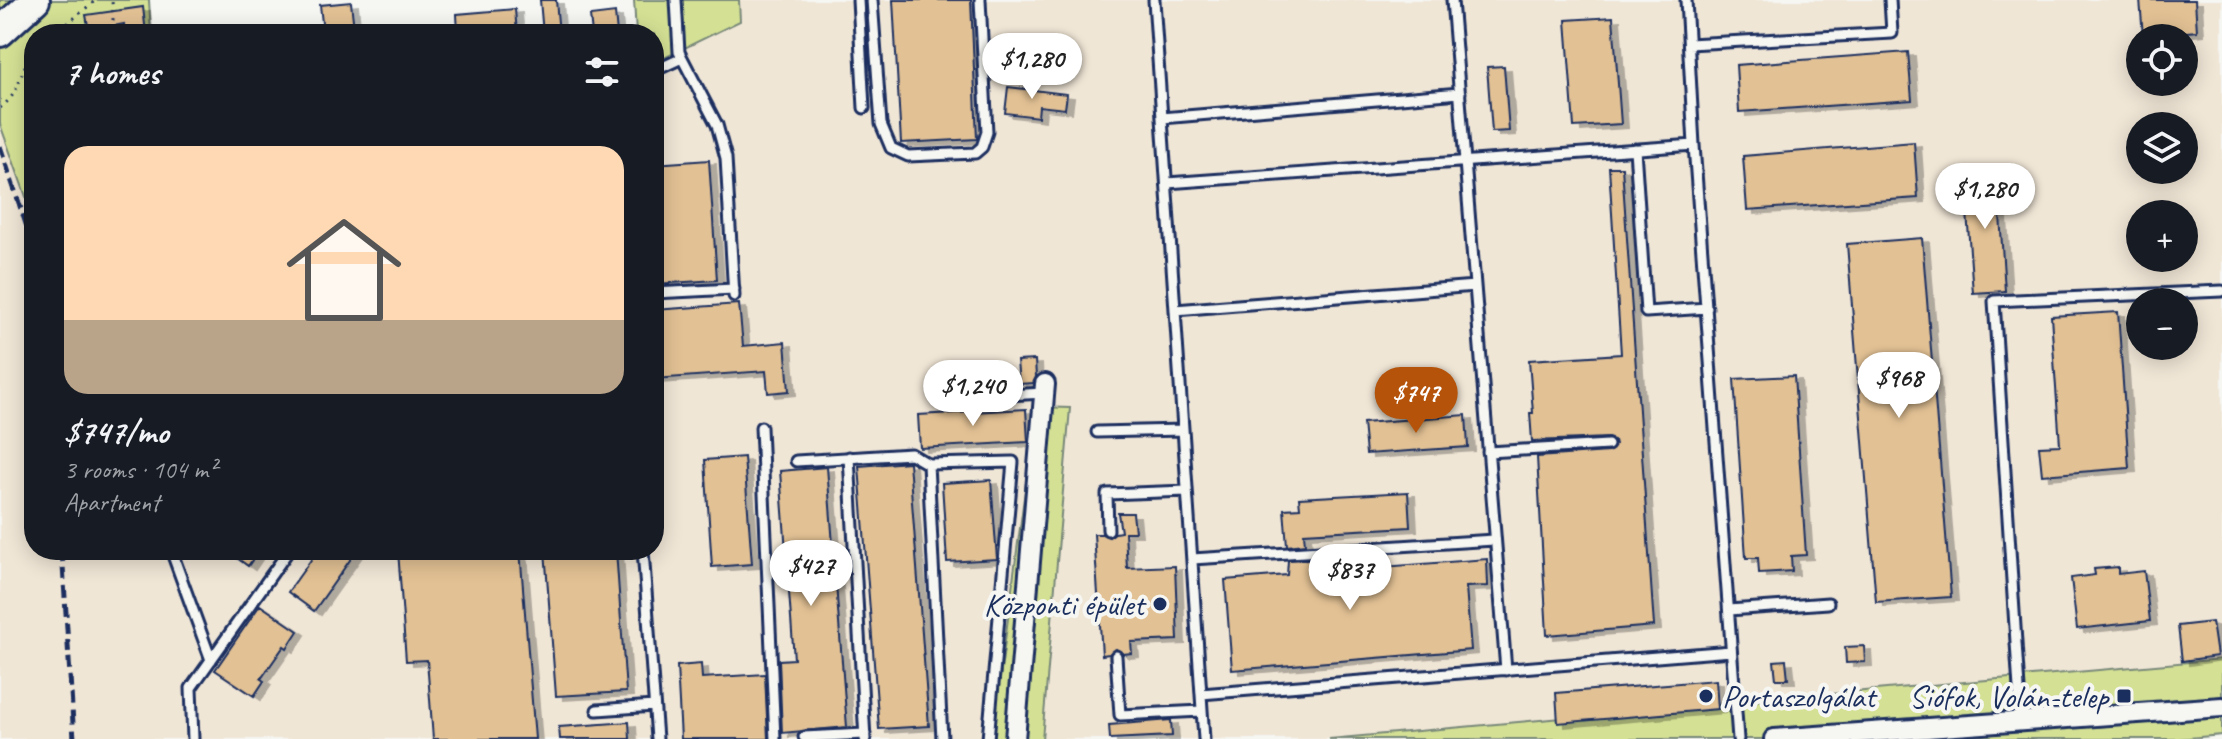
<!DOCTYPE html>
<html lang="en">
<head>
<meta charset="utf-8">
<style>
  :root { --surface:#171b24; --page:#20242c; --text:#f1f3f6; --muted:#9ea1a6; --accent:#b45309 }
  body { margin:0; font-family:Caveat,sans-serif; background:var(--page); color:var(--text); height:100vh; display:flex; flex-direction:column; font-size:30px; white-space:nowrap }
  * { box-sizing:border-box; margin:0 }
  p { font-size:26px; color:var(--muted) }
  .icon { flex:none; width:44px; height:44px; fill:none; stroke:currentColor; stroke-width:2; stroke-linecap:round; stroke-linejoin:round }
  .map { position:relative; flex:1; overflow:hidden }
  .sheet { position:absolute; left:24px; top:24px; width:640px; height:536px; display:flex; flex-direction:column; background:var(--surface); border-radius:32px; box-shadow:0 4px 20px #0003 }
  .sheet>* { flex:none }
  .buttons { position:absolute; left:2126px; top:24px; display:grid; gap:16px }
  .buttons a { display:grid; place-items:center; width:72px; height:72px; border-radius:50%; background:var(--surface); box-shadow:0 4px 20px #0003; font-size:40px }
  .price { position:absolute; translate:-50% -68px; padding:0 18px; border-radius:28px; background:#fff; color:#222; font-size:26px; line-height:52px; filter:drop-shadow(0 2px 4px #0008) }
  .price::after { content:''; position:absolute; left:50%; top:48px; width:24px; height:18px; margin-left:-12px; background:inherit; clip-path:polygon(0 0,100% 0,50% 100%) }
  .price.selected { background:var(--accent); color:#fff }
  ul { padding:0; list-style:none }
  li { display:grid; align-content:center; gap:16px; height:424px; padding:0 40px }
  li span { display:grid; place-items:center; height:248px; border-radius:24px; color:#555 }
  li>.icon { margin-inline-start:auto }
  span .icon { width:144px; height:144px; fill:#fffc; stroke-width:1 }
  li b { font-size:34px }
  h2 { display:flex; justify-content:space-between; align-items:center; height:96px; padding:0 40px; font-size:34px }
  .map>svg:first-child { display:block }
</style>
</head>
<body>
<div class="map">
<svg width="2222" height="739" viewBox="0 0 2222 739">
  <defs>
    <filter id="shadow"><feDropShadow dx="7" dy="4" stdDeviation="0" flood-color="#0004"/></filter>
  </defs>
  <rect width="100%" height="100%" fill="#f6f6f2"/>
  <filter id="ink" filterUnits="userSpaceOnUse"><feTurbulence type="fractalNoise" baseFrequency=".0125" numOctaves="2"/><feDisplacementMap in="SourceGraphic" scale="16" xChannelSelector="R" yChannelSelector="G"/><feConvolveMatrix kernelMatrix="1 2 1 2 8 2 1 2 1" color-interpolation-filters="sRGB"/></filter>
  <g filter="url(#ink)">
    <path fill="#f0e6d6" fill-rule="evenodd" d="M 739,0 L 2222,0 L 2222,659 L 1329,739 L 1042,739 L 1070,409 L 1036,407 L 992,739 L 0,739 L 0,124 L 34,219 L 34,550 L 654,550 L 654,63 L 740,21 ZM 2140,38 L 2184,38 L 2184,82 L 2140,82 ZM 2140,126 L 2184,126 L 2184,170 L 2140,170 ZM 2140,214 L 2184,214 L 2184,258 L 2140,258 ZM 2140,302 L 2184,302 L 2184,346 L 2140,346 Z"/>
    <path fill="#d4e194" stroke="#788879" stroke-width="2" d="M 0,0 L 149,0 L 151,34 L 34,34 L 34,219 L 0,124 Z
      M 634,0 L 739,0 L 740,21 L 654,63 L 654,34 L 636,34 Z
      M 1036,407 L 1070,408 L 1042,739 L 992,739 Z
      M 2222,659 L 2222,735 L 2177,739 L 1329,739 Z"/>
    <path fill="#e2c194" stroke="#1b2f5e" stroke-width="2" filter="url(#shadow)" d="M 540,0 L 556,0 L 559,34 L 543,34 Z
      M 893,0 L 971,0 L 977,139 L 901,143 Z
      M 2140,0 L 2195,0 L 2197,31 L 2143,36 Z
      M 351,2 L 354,29 L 323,32 L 320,5 Z
      M 143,7 L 146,34 L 125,34 L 124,24 L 89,31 L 86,15 Z
      M 515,9 L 517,34 L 500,34 L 500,30 L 458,34 L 457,14 Z
      M 615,13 L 617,34 L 592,34 L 590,16 Z
      M 1613,17 L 1621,124 L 1574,127 L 1566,20 Z
      M 1908,52 L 1912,100 L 1739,112 L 1736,65 Z
      M 1504,66 L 1509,131 L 1492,132 L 1487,67 Z
      M 1008,87 L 1067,94 L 1065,109 L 1039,106 L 1038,117 L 1005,113 Z
      M 1914,142 L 1918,198 L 1747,210 L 1743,156 Z
      M 709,160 L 717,280 L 654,284 L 654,164 Z
      M 1609,167 L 1622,167 L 1654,626 L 1547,635 L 1537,457 L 1608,452 L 1615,445 L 1614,440 L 1608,438 L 1532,441 L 1530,413 L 1533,413 L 1529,360 L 1621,354 Z
      M 1997,169 L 2005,291 L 1973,293 L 1964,171 Z
      M 1922,238 L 1951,597 L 1876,602 L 1847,244 Z
      M 739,304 L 743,346 L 785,342 L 789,391 L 768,393 L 766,371 L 654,379 L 654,310 Z
      M 2118,312 L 2129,468 L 2042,475 L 2039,446 L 2060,445 L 2051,316 Z
      M 1035,360 L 1036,377 L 1033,383 L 1019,384 L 1017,361 Z
      M 1794,376 L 1806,555 L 1791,556 L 1792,571 L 1759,573 L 1758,558 L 1746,558 L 1734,379 Z
      M 1026,409 L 1028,442 L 920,448 L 918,415 Z
      M 1466,415 L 1468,447 L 1366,454 L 1363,423 Z
      M 744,457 L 752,564 L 712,567 L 705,460 Z
      M 909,462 L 929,726 L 879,729 L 859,466 Z
      M 827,467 L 847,727 L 782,733 L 779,660 L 794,659 L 780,471 Z
      M 991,480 L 997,559 L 947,562 L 942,483 Z
      M 1408,492 L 1410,527 L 1304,533 L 1305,544 L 1287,546 L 1284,509 L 1300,508 L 1299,498 Z
      M 1118,513 L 1133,513 L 1135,532 L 1125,532 L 1127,568 L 1175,566 L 1178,640 L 1131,642 L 1132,653 L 1123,654 L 1116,649 L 1109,654 L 1102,655 L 1094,534 L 1102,534 L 1109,537 L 1115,533 L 1121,532 Z
      M 226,550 L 259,550 L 248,566 Z
      M 318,550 L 357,550 L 314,611 L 288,592 Z
      M 398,550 L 520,550 L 535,739 L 433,739 L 427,660 L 406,661 Z
      M 545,550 L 616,550 L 626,692 L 556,696 Z
      M 1356,557 L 1357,569 L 1487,559 L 1488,586 L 1466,587 L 1471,650 L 1232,670 L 1225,580 L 1287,575 L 1288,560 Z
      M 2118,567 L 2118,574 L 2144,571 L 2150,621 L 2077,629 L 2071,578 L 2095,575 L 2094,569 Z
      M 260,605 L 298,631 L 287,648 L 284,646 L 261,679 L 264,681 L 254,696 L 215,670 Z
      M 2212,622 L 2217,656 L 2182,661 L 2178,626 Z
      M 1864,646 L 1865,662 L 1846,663 L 1845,647 Z
      M 1786,660 L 1788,679 L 1776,679 L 1774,661 Z
      M 701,664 L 702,678 L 765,674 L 768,739 L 681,739 L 677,666 Z
      M 1716,680 L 1718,709 L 1558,723 L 1556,693 Z
      M 1171,720 L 1172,736 L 1110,739 L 1109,725 Z
      M 629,722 L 630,739 L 560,739 L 559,727 Z"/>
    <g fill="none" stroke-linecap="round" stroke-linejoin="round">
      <g stroke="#1b2f5e" stroke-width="15">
        <path id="lane" d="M 676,0 L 679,52 L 717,125 L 726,158 L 734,296
          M 858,0 L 864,108
          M 872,0 L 881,124 L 891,148 L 908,156 L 975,153 L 982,147 L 987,132 L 980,0
          M 1154,0 L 1204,739
          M 1452,0 L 1506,670
          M 1686,0 L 1694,145 L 1738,739
          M 1689,44 L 1892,33 L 1890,0
          M 654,71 L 682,58
          M 1162,118 L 1460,93
          M 1635,149 L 1646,312 L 1707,308
          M 1167,183 L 1694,145
          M 654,293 L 734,289
          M 1175,310 L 1475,286
          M 950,398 L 1045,393
          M 761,427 L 775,739
          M 1097,432 L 1183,430
          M 1488,452 L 1608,445
          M 849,457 L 865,739
          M 796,461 L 911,454 L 928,464 L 1013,462 L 988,739
          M 928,464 L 942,739
          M 1108,530 L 1107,494 L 1187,491
          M 171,550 L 211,660
          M 643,550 L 657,739
          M 1192,559 L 1494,540
          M 1729,610 L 1828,603
          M 1116,656 L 1120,715 L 1202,711
          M 1201,694 L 1731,651
          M 597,710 L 654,706
          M 2021,720 L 1994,301 L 2222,291
          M 804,737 L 865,734
          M 193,739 L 191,688 L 289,550"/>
      </g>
      <g stroke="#1b2f5e" stroke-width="24">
        <path id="street" d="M 1015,739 L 1045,384
          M 1774,739 L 2222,707"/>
      </g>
      <g stroke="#1b2f5e" stroke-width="34">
        <path id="primary" d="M 0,32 L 35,0"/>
      </g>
      <path stroke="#1b2f5e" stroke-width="3" stroke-dasharray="2 6" stroke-linecap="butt" d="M 55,34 L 96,0
        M 105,34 L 113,20 L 112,0
        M 0,108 C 25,89 17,70 34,53"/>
      <use href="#lane" stroke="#f6f6f2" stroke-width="9"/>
      <use href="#street" stroke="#f6f6f2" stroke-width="18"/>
      <use href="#primary" stroke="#f6f6f2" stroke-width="28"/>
      <path stroke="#1b2f5e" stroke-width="5" stroke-dasharray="12 6" stroke-linecap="butt" d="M 0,146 L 34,248
        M 62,550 L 74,739"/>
    </g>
  </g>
  <g fill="#1b2f5e" stroke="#f6f6f2" stroke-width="3">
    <circle cx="1160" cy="604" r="8"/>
    <circle cx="1706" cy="696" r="8"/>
    <rect x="2116" y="688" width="16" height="16" rx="4"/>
  </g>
  <g text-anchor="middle" stroke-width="8" stroke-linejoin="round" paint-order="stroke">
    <g font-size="32" fill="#1b2f5e" stroke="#f6f6f2" text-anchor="end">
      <text x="1144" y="615">Központi épület</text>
      <text x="1722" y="707" text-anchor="start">Portaszolgálat</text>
      <text x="2108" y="707">Siófok, Volán-telep</text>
    </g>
  </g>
</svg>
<div class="buttons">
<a><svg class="icon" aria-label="locate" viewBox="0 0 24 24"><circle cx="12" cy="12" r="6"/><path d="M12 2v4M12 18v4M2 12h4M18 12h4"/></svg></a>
<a><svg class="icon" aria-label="layers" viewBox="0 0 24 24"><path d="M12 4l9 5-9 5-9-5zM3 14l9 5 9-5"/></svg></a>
<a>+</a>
<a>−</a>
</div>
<b class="price" style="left:1032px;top:101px">$1,280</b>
<b class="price" style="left:1985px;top:231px">$1,280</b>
<b class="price" style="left:1899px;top:420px">$968</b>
<b class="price" style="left:973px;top:428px">$1,240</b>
<b class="price selected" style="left:1416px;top:435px">$747</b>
<b class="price" style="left:811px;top:608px">$427</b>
<b class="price" style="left:1350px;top:612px">$837</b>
<section class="sheet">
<h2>7 homes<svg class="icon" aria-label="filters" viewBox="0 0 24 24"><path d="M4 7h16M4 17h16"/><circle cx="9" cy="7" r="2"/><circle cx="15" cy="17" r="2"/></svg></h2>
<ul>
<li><span style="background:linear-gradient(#ffd9b3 70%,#b9a48a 0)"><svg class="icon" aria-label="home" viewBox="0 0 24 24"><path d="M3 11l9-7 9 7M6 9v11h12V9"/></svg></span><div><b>$747/mo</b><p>3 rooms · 104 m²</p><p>Apartment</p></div></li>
</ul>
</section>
</div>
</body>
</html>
